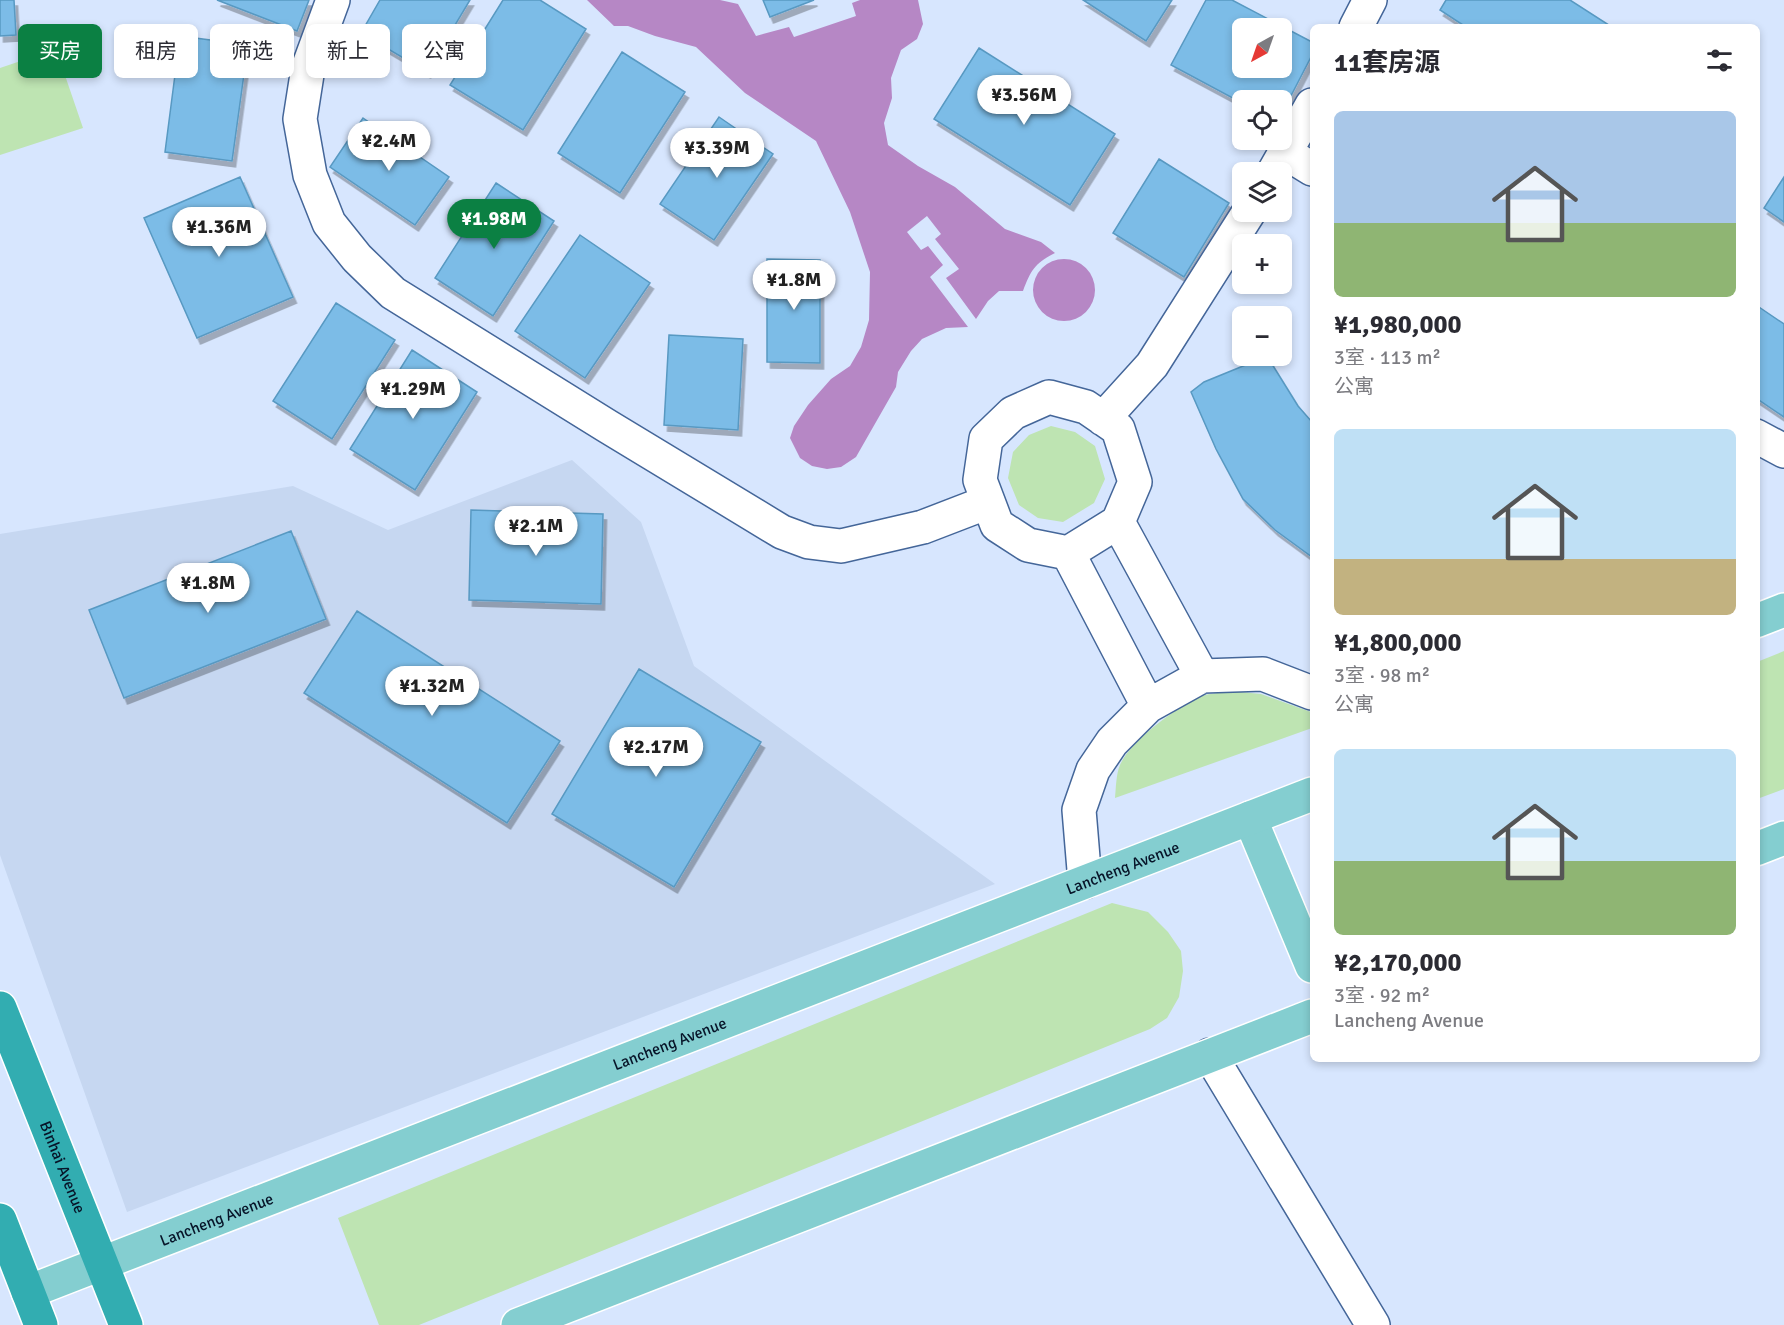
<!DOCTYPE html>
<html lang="zh">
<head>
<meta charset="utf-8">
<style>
  :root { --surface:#fff; --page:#f2f2f3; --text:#2b2b33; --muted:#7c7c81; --accent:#0b8043 }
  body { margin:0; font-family:Signika,"Noto Sans SC",sans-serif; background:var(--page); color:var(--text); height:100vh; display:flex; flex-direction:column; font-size:22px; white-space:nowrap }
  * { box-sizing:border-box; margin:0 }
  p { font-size:20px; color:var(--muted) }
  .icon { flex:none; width:33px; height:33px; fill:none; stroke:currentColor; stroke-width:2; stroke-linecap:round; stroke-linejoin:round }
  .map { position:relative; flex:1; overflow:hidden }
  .drawer { position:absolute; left:1310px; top:24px; width:450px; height:1038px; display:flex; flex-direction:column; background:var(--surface); border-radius:9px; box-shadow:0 3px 9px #0003 }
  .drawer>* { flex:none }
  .banner { position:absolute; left:18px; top:24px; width:570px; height:54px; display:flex; gap:12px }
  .needle { width:39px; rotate:220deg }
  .tools { position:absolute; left:1232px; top:18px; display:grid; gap:12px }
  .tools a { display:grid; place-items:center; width:60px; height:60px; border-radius:9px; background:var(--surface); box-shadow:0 3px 9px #0003; font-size:30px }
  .price { position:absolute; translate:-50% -51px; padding:0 14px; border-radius:21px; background:#fff; color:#222; font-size:20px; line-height:39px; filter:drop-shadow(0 2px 3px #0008) }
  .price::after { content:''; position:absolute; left:50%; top:36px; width:18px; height:14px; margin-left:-9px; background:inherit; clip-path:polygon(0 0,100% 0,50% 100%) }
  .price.current { background:var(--accent); color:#fff }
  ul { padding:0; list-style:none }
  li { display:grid; align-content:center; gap:12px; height:318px; padding:0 24px }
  li span { display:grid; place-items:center; height:186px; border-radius:9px; color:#555 }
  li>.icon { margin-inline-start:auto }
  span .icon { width:108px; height:108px; fill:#fffc; stroke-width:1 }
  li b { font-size:26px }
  h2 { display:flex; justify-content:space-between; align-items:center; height:72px; padding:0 24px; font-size:26px }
  .pill { padding:0 21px; border-radius:9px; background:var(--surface); box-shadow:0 3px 9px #0003; font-size:21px; line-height:54px }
  .pill.current { background:var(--accent); color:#fff }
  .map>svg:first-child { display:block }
</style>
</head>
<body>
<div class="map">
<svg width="1784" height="1325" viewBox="0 0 1784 1325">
  <defs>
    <filter id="shadow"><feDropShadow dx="3.5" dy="6" stdDeviation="0" flood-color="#0004"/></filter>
  </defs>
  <rect width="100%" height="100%" fill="#d7e6fe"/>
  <path fill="#c6d7f1" d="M 572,460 L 641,522 L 694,666 L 995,884 L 127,1212 L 0,855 L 0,534 L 293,486 L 388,530 Z"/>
  <path fill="#bee4b2" d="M 56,49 L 83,128 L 0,155 L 0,68 Z
    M 1051,426 L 1075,432 L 1095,446 L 1105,479 L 1094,503 L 1063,522 L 1038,518 L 1019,505 L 1008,478 L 1013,452 L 1029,435 Z
    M 1784,651 L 1784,789 L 1757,799 L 1757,662 Z
    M 1230,691 L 1261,694 L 1311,712 L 1312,713 L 1312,728 L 1115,798 C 1116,788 1116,774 1120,765 C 1130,741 1178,706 1202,696 C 1210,693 1221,693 1230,691 Z
    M 1112,903 L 1148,912 L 1168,932 L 1181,951 L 1183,971 L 1179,997 L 1167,1018 L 1150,1029 L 419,1325 L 379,1325 L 338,1218 Z"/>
  <path fill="#b687c5" d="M 587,0 L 720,0 L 738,4 L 756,36 L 789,27 L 794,37 L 856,16 L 852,3 L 860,0 L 918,0 L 923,24 L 917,39 L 901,50 L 891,78 L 892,98 L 884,123 L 888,145 L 918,166 L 955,187 L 1005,229 L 1041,242 L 1055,253 C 1035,263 1031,270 1023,291 L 999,291 L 988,301 L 976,319 L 946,278 L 959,269 L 935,239 L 941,234 L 927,216 L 907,232 L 921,250 L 928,246 L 943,265 L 930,277 L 968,327 L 946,328 L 922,339 L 911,351 L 898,372 L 896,387 L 856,457 L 841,467 L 827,469 L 812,466 L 800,458 L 790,438 L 794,426 L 808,405 L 831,379 L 850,366 L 861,347 L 869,320 L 870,272 L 850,212 L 816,141 L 745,93 L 696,47 L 655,36 L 628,26 L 614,26 Z
    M1033 290a31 31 0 1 1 62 0a31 31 0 1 1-62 0Z"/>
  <path fill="#7bbce7" stroke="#5899c2" stroke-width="1.5" fill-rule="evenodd" filter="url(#shadow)" d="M 0,0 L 14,0 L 16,35 L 0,36 Z
    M 217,0 L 309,0 L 297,31 Z
    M 380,0 L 470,0 L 427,72 L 361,33 Z
    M 503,0 L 540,0 L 586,29 L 523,130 L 450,85 Z
    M 763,0 L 814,0 L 770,17 Z
    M 1083,0 L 1172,0 L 1146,41 Z
    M 1206,0 L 1232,0 L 1312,42 L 1312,55 L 1281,115 L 1281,100 L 1242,100 L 1242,103 L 1171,65 ZM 1242,28 L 1281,28 L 1281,68 L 1242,68 Z
    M 1446,0 L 1570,0 L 1612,27 L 1466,27 L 1440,10 Z
    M 180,36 L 248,45 L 232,161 L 165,152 Z
    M 979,48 L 1115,134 L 1070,205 L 934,119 Z
    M 622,52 L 685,92 L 620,193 L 558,153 Z
    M 719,117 L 773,154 L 714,240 L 660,204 Z
    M 363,118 L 449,177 L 415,225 L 330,167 Z
    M 1159,159 L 1229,203 L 1184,277 L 1113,233 Z
    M 240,177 L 293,297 L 197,338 L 144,218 Z
    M 1784,177 L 1784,222 L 1764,208 Z
    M 496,183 L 554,221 L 493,316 L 435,278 Z
    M 580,235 L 650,283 L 585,378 L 515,331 Z
    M 767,259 L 820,260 L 820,363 L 767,362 Z
    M 336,303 L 395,340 L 332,439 L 273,401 Z
    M 1756,305 L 1784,324 L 1784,417 L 1756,398 Z
    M 669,335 L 743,339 L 738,430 L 664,425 Z
    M 412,350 L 477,392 L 415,490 L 350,449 Z
    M 1261,356 L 1267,356 L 1298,406 L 1312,422 L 1312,557 L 1275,530 L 1243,499 L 1216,449 L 1191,392 L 1204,382 L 1248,364 Z
    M 471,510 L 603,514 L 601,604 L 469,600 Z
    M 291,531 L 326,619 L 124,698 L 89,610 Z
    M 357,611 L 560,741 L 507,823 L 304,693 Z
    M 639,669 L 761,742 L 674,887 L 552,814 Z"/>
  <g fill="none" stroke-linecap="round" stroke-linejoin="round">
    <g stroke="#469" stroke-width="36">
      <path id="minor" d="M 333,0 L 308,68 L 300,119 L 310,175 L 329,223 L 357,258 L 393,293 L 607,426 L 782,532 L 809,542 L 841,546 L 923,527 L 988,502
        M 1356,27 L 1370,0
        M 1286,153 L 1312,169
        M 1274,172 L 1312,105
        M 1049,397 L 1086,407 L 1118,429 L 1135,482 L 1118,522 L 1068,553 L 1028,545 L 997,525 L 980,480 L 986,439 L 1013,413 Z
        M 1103,419 L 1152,365 L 1249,212
        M 1756,436 L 1784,451
        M 1118,522 L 1202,676
        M 1068,553 L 1148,706
        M 1085,882 L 1079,810 L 1093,770 L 1112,742 L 1148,706 L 1202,676 L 1263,674 L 1312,693
        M 1210,1055 L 1373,1325"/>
    </g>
    <g stroke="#fff" stroke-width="36">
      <g id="major">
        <path d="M 1756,621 L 1784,610"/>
        <path d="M 1250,818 L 1312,966"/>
        <path d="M 1756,849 L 1784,838"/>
        <path id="s1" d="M 28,1292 L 1312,794"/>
        <path d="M 518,1325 L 1312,1016"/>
      </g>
    </g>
    <g stroke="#fff" stroke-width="36">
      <g id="highway">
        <path id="s2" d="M 0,1008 L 126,1325"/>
        <path d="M 0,1220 L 41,1325"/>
      </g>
    </g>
    <use href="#minor" stroke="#fff" stroke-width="33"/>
    <use href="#major" stroke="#84ced0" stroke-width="33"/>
    <use href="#highway" stroke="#32adb1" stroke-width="33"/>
  </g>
  <g text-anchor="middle" stroke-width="4.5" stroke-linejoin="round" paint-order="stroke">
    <g font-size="16" fill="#071428" stroke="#ebf3ff">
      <text dy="6" stroke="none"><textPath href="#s1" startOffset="1174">Lancheng Avenue</textPath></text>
      <text dy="6" stroke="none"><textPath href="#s1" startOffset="688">Lancheng Avenue</textPath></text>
      <text dy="6" stroke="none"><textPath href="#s2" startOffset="171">Binhai Avenue</textPath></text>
      <text dy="6" stroke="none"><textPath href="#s1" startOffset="202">Lancheng Avenue</textPath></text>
    </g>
  </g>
</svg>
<div class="tools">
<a><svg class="needle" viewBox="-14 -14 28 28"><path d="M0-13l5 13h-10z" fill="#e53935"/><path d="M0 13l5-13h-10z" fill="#7c7c81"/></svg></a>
<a><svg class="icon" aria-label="locate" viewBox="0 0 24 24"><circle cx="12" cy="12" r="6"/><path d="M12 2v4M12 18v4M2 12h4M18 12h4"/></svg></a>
<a><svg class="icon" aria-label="layers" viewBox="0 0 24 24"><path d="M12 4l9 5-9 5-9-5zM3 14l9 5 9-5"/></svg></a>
<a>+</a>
<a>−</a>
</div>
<b class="price" style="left:1024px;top:126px">¥3.56M</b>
<b class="price" style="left:389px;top:172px">¥2.4M</b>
<b class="price" style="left:717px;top:179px">¥3.39M</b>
<b class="price current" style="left:494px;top:250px">¥1.98M</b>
<b class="price" style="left:219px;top:258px">¥1.36M</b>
<b class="price" style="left:794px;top:311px">¥1.8M</b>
<b class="price" style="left:413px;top:420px">¥1.29M</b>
<b class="price" style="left:536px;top:557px">¥2.1M</b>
<b class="price" style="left:208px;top:614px">¥1.8M</b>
<b class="price" style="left:432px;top:717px">¥1.32M</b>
<b class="price" style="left:656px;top:778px">¥2.17M</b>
<div class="banner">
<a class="pill current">买房</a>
<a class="pill">租房</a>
<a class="pill">筛选</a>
<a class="pill">新上</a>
<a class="pill">公寓</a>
</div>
<section class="drawer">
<h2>11套房源<svg class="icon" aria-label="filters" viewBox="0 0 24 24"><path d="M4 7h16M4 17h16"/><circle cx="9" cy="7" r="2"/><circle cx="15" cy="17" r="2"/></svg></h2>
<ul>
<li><span style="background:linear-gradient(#a9c7e8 60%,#8fb573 0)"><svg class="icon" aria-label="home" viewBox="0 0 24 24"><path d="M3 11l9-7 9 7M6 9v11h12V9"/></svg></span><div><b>¥1,980,000</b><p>3室 · 113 m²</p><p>公寓</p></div></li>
<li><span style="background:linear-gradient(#bfe0f5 70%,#c2b280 0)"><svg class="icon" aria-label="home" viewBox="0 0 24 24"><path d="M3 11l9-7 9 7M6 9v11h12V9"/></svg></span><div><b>¥1,800,000</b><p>3室 · 98 m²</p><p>公寓</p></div></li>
<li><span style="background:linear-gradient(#bfe0f5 60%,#8fb573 0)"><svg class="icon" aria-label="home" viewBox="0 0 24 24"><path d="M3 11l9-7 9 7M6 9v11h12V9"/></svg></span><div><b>¥2,170,000</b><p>3室 · 92 m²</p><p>Lancheng Avenue</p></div></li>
</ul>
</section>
</div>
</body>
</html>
